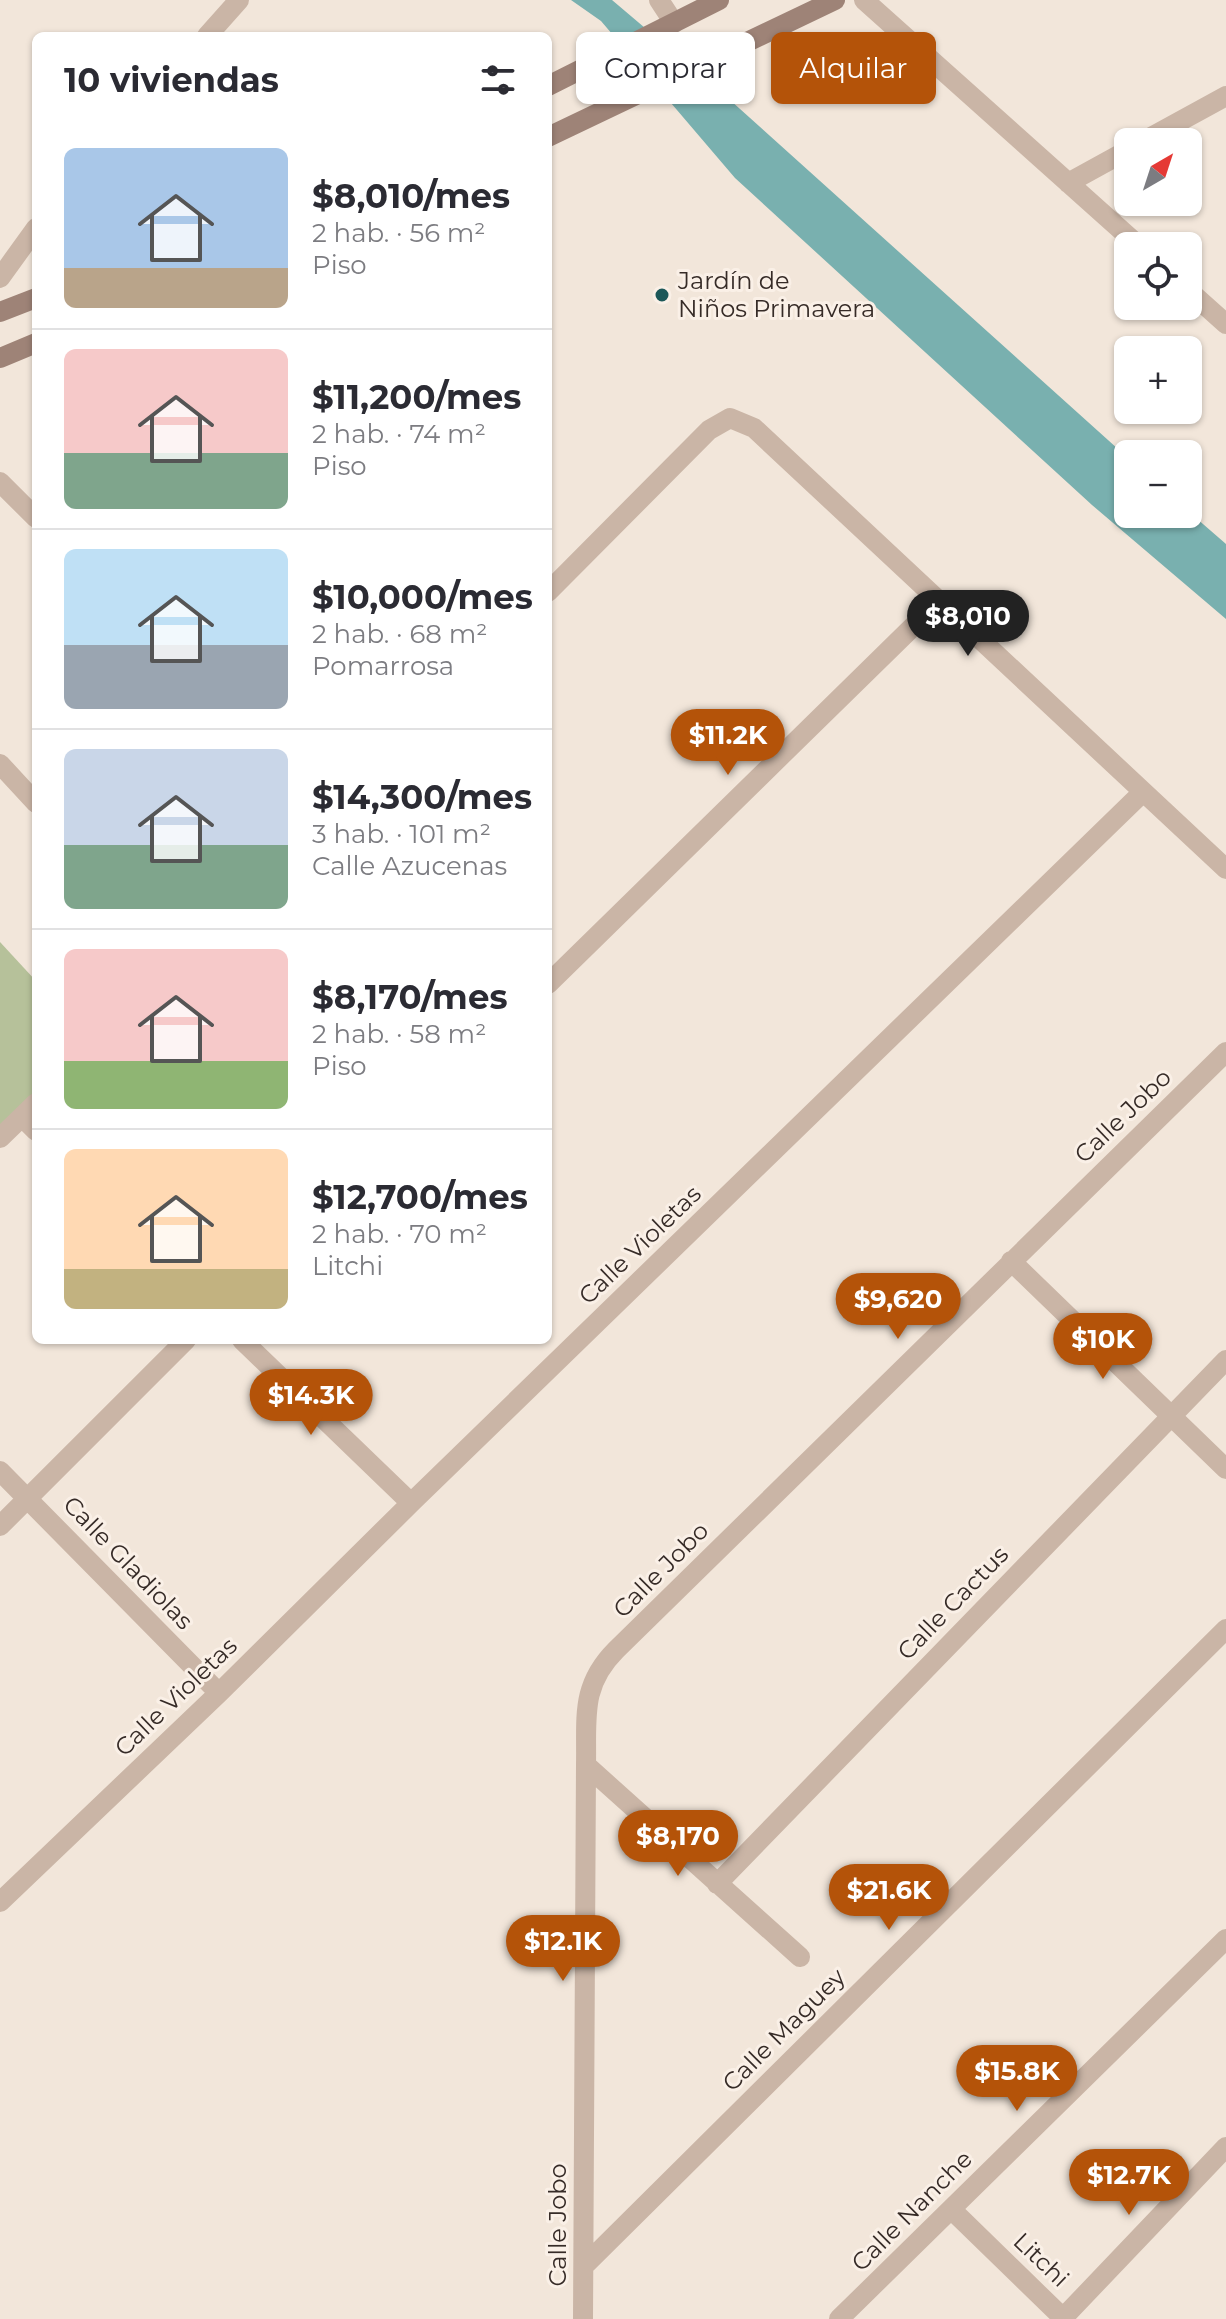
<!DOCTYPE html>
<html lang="es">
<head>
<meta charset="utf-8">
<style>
  :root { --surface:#fff; --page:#f2f2f3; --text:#2b2b33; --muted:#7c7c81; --line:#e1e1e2; --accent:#b45309 }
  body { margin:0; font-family:Montserrat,sans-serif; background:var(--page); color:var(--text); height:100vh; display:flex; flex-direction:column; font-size:30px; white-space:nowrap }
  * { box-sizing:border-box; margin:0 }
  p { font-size:26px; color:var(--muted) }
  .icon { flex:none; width:44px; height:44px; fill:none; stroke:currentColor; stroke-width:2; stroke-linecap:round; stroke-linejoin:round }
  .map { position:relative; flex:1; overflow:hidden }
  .details { position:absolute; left:32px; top:32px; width:520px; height:1312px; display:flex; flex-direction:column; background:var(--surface); border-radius:12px; box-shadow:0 2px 6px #0004 }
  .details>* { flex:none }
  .banner { position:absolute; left:576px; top:32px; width:530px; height:72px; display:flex; gap:16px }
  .needle { width:52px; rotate:39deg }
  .buttons { position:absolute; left:1114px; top:128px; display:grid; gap:16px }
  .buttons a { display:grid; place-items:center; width:88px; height:88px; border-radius:12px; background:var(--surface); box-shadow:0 2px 6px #0004; font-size:40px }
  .price { position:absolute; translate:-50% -68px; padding:0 18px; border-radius:28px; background:var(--accent); color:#fff; font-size:26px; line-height:52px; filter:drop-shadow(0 2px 4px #0008) }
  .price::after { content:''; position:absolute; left:50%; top:48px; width:24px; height:18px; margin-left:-12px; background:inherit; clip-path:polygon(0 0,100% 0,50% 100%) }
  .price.active { background:#222; color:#fff }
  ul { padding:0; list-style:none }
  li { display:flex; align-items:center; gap:24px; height:200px; padding:0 32px }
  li+li { border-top:2px solid var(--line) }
  li span { display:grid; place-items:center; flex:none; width:224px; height:160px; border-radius:12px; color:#555 }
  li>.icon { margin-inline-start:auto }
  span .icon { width:96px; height:96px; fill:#fffc; stroke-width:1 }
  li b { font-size:34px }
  h2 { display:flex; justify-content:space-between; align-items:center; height:96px; padding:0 32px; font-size:34px }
  .chip { padding:0 28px; border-radius:12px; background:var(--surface); box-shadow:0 2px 6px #0004; font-size:28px; line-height:72px }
  .chip.active { background:var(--accent); color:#fff }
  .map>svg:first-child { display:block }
</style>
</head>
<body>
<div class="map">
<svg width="1226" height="2319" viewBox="0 0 1226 2319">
  <rect width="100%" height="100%" fill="#f2e6da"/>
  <path fill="#b6c19a" d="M 0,942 L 36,981 L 36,1097 L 0,1128 Z"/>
  <path fill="#79b0af" d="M 571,0 L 612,0 L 730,100 L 1128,458 L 1128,514 L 1188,514 L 1188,511 L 1226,544 L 1226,619 L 1092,505 L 735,178 L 601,21 Z"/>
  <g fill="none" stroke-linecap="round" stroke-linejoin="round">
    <path stroke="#cab5a6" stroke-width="20" d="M 659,0 L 674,23
      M 864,0 L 1139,246
      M 207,36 L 239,0
      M 1142,142 L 1226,96
      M 1068,183 L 1128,150
      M 0,278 L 36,228
      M 1188,290 L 1226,324
      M 0,482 L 36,518
      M 548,592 L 709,430 L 730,418 L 754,428 L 1226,869
      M 0,764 L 36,803
      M 548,984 L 939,601
      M 22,1117 L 36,1131
      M 0,1138 L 36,1103
      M 1011,1261 L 1226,1469
      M 242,1340 L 411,1503
      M 0,1471 L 219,1693
      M 0,1526 L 186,1340
      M 586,1765 L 800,1957
      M 717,1884 L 1226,1360
      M 0,1902 L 219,1693 L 411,1503 L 1143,792
      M 951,2209 L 1063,2318
      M 584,2266 L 1226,1629
      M 583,2319 L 586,1765 C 587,1718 580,1686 616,1650 L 1226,1052
      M 839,2319 L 1226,1939
      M 1062,2319 L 1226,2147"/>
    <path stroke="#9e8377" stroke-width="20" d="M 548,86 L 719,0
      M 548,137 L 835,0
      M 0,312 L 36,298
      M 0,358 L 36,343"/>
  </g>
  <circle fill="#1c5758" stroke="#faf0e7" stroke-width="3" cx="662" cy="295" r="8"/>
  <g text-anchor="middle" stroke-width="6" stroke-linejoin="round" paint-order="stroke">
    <g font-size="24" fill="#362b27" stroke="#faf0e7" text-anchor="start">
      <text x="678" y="289">Jardín de<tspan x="678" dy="28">Niños Primavera</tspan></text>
    </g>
    <g font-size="24" fill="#362b27" stroke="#faf0e7">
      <text transform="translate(1123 1116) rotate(-44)" y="8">Calle Jobo</text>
      <text transform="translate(640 1245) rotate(-44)" y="8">Calle Violetas</text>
      <text transform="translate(128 1563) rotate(46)" y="8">Calle Gladiolas</text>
      <text transform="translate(661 1570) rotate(-45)" y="8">Calle Jobo</text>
      <text transform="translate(953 1603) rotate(-46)" y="8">Calle Cactus</text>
      <text transform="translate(176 1697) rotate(-44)" y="8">Calle Violetas</text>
      <text transform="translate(784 2030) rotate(-45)" y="8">Calle Maguey</text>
      <text transform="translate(912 2211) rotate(-45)" y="8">Calle Nanche</text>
      <text transform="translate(558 2225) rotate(-90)" y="8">Calle Jobo</text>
      <text transform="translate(1041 2260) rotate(44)" y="8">Litchi</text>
    </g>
  </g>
</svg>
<div class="buttons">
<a><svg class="needle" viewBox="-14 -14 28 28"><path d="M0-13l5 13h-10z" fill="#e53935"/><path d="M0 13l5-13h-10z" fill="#7c7c81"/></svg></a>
<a><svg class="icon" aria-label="locate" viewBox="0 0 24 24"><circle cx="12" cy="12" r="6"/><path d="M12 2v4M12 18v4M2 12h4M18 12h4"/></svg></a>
<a>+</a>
<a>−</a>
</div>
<b class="price active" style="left:968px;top:658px">$8,010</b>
<b class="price" style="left:728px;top:777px">$11.2K</b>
<b class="price" style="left:898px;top:1341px">$9,620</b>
<b class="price" style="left:1103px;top:1381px">$10K</b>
<b class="price" style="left:311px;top:1437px">$14.3K</b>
<b class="price" style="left:678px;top:1878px">$8,170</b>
<b class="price" style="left:889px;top:1932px">$21.6K</b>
<b class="price" style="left:563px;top:1983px">$12.1K</b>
<b class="price" style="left:1017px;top:2113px">$15.8K</b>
<b class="price" style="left:1129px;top:2217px">$12.7K</b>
<div class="banner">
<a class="chip">Comprar</a>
<a class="chip active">Alquilar</a>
</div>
<section class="details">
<h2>10 viviendas<svg class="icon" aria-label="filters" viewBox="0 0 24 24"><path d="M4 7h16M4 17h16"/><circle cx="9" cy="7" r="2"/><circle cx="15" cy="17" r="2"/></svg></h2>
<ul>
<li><span style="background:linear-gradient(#a9c7e8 75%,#b9a48a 0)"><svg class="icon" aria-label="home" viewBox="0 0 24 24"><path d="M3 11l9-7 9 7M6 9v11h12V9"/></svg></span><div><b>$8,010/mes</b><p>2 hab. · 56 m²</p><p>Piso</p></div></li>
<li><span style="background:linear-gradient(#f6c9c9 65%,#7fa58c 0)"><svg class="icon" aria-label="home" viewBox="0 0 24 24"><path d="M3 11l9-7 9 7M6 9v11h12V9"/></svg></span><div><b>$11,200/mes</b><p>2 hab. · 74 m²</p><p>Piso</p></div></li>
<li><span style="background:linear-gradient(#bfe0f5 60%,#9aa5b1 0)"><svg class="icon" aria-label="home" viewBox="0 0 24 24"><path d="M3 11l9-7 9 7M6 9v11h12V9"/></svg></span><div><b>$10,000/mes</b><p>2 hab. · 68 m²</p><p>Pomarrosa</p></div></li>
<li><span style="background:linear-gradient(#c9d6e8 60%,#7fa58c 0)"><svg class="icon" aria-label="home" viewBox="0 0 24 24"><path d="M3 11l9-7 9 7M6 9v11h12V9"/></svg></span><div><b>$14,300/mes</b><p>3 hab. · 101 m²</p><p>Calle Azucenas</p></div></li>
<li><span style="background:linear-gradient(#f6c9c9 70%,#8fb573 0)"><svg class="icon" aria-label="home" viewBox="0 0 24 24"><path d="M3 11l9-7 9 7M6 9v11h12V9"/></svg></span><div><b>$8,170/mes</b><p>2 hab. · 58 m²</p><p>Piso</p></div></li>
<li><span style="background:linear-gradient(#ffd9b3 75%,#c2b280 0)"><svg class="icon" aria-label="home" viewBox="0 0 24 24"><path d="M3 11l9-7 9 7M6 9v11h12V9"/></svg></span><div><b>$12,700/mes</b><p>2 hab. · 70 m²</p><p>Litchi</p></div></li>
</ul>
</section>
</div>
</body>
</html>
